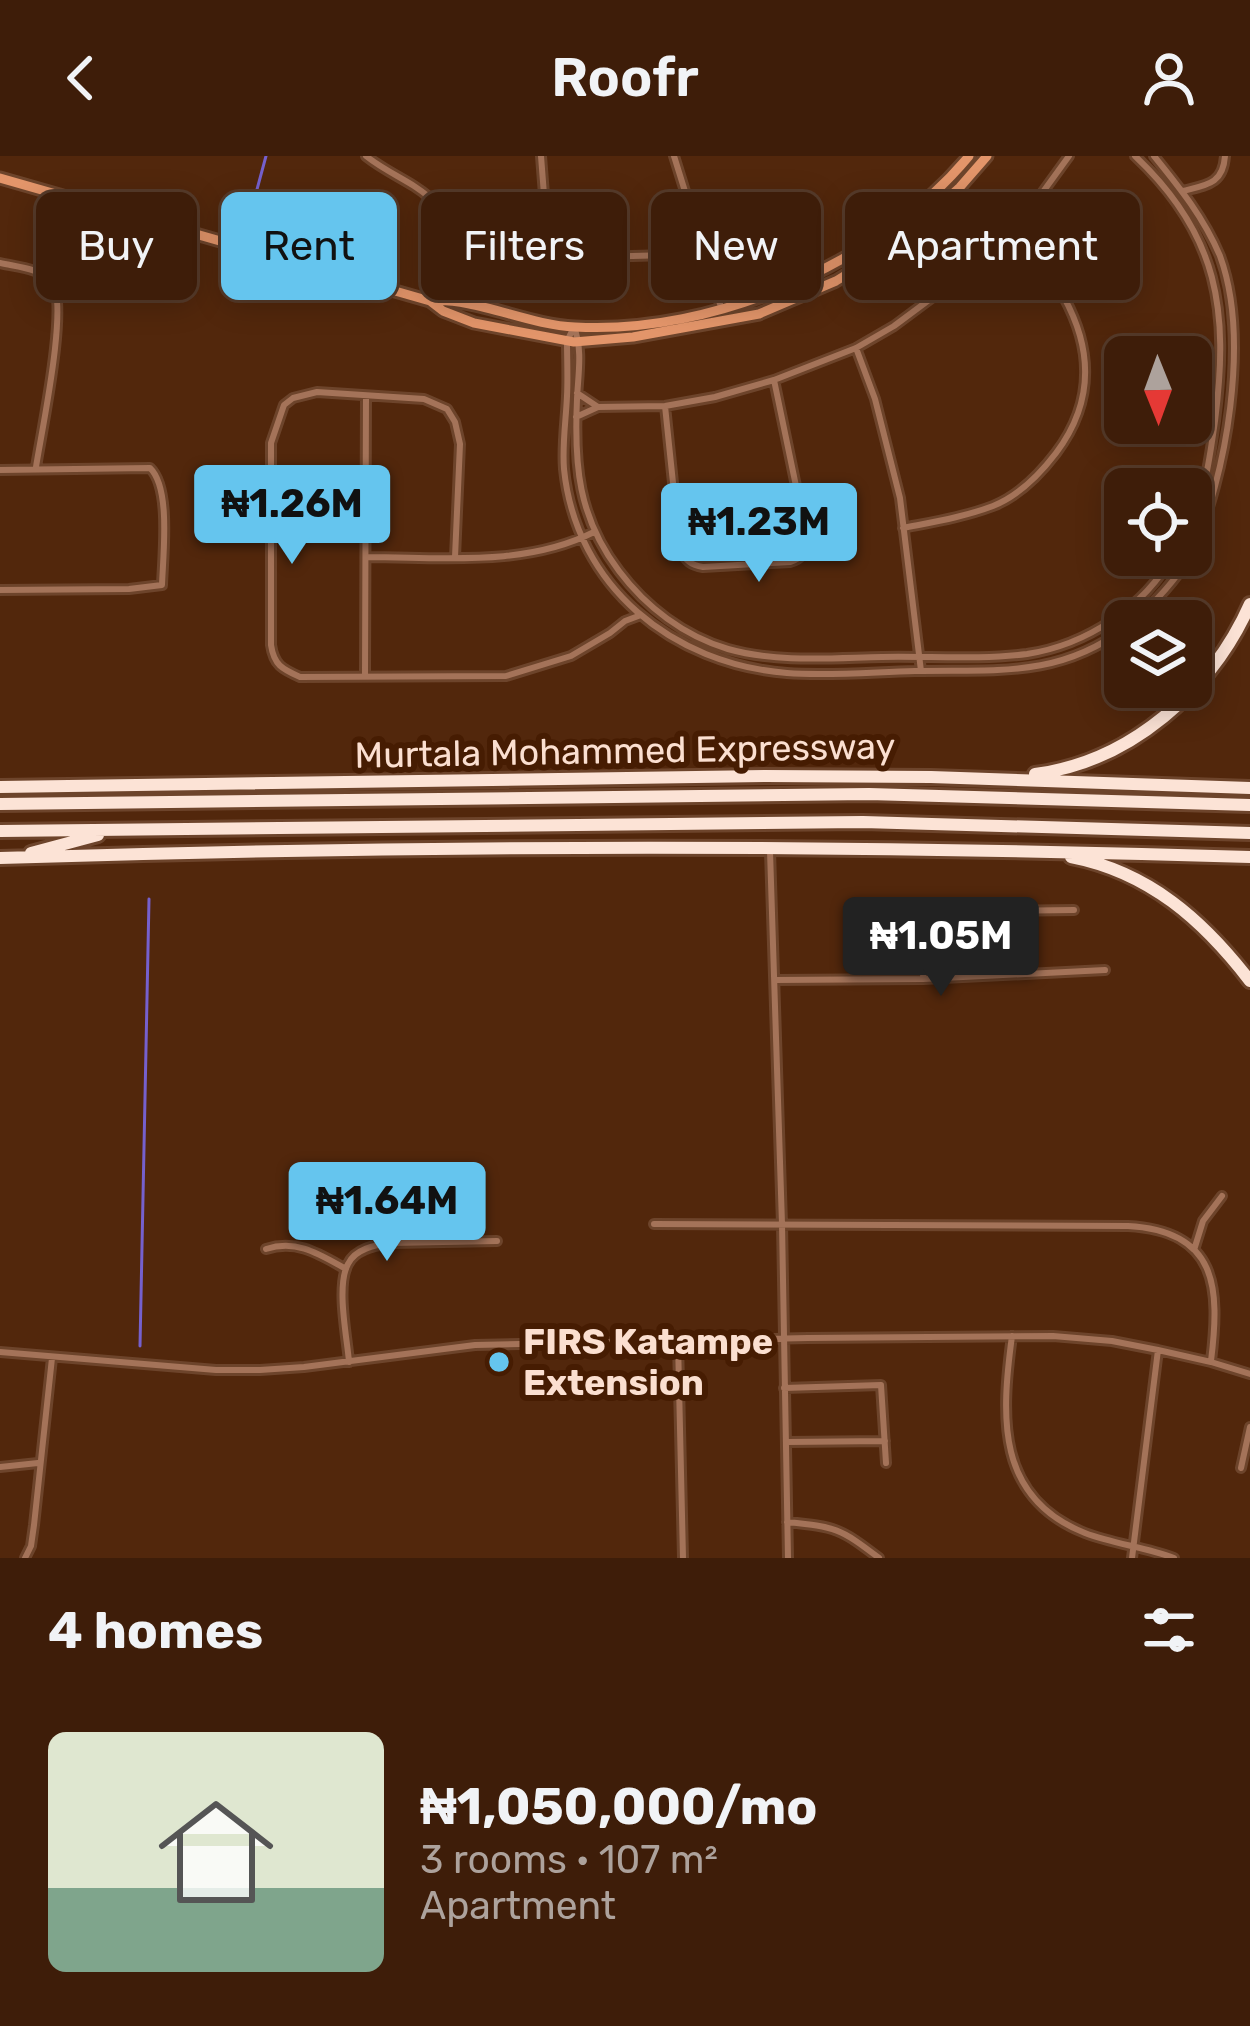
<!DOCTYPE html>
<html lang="en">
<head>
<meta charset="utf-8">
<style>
  :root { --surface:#3e1d09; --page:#492a17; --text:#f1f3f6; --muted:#ada29c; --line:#573b2a; --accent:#65c5ee }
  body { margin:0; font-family:Rubik,sans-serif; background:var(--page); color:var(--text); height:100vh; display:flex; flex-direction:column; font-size:45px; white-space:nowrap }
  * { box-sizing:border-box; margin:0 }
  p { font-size:39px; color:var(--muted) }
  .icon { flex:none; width:66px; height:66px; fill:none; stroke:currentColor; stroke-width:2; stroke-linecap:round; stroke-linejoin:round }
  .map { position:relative; height:1402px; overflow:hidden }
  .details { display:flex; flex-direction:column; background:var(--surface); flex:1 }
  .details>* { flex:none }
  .hud { position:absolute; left:36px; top:36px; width:1179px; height:108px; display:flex; gap:24px }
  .needle { width:78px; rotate:179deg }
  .controls { position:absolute; left:1104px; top:180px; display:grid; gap:24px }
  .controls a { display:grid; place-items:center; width:108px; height:108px; border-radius:18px; background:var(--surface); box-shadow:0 6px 30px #0003,0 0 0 3px var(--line); font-size:60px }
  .price { position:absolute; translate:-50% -102px; padding:0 27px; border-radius:12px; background:var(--accent); color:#111; font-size:39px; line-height:78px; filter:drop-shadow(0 3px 6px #0008) }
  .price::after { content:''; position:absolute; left:50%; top:72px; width:36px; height:27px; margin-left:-18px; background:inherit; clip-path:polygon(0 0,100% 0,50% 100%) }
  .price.selected { background:#222; color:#fff }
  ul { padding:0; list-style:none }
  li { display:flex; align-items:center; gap:36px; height:300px; padding:0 48px }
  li+li { border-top:3px solid var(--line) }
  li span { display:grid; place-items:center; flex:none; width:336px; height:240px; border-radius:18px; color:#555 }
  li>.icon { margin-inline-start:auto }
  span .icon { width:144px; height:144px; fill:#fffc; stroke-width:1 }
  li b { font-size:51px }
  h2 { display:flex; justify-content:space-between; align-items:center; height:144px; padding:0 48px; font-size:51px }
  .tag { padding:0 42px; border-radius:18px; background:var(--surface); box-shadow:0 6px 30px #0003,0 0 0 3px var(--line); font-size:42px; line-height:108px }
  .tag.selected { background:var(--accent); color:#111 }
  header { display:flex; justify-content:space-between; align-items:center; height:156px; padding:0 48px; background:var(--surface); font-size:54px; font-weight:600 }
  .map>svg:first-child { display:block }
</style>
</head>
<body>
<header><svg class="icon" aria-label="back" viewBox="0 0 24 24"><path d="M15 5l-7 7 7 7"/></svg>Roofr<svg class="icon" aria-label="person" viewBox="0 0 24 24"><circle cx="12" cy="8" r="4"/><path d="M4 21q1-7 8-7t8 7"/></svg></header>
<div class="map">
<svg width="1250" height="1402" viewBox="0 0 1250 1402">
  <rect width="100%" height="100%" fill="#52270c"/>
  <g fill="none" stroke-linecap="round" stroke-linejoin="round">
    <path stroke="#7560cd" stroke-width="3" d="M 249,63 L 266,0
      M 140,1190 L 149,743"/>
    <g stroke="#6d442b" stroke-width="12">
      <path id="street" d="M 366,0 C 381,12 398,20 414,30 C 455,56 470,92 523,103 L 705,98
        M 541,0 L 549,103
        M 674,0 L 721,151
        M 1135,0 C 1219,79 1229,155 1215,265 C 1210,299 1206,334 1191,365
        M 1154,0 C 1180,32 1204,62 1220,100 C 1250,182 1227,321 1191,398
        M 1183,35 C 1207,29 1223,28 1225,0
        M 0,107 C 17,111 40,112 52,126 C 69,148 41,278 36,311
        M 574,171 C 583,194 578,219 577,243 C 574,309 578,361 619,415 C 646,451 684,480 728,493 C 778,507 831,502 882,501 C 930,500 979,504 1027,498 C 1086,489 1145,451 1173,399
        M 574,171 L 567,185 C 567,203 568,222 567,240 C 566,264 562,289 564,313 C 576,431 673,508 787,517 C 829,520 873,516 915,515 C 993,513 1057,523 1125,472
        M 856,192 L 875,243 L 900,342 L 921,515
        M 577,237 L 598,251
        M 665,250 L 680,394 C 686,405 691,409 703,411 L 790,406 C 804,402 804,396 807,383 L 774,224
        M 576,261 L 598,251 L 665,250 L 715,241 L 774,224 L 856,192 L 894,170 L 937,138 L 1016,73 L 1069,0
        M 0,314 L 150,312 C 171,332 163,399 162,429 L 129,433 L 0,434
        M 903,372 C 933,366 964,361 993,350 C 1018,340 1040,318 1056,297 C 1117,216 1072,139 1016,73
        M 368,401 C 442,401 525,411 594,376
        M 455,401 L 460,288 L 455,266 L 447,253 L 424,243 L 317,236 L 293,242 L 284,249 L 271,287 L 271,489 C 274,509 282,513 300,521 L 506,520 L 571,500 L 610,477 L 625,465 L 641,459
        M 1133,465 C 1157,445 1175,425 1191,399
        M 365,518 L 366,240
        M 770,695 L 782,1068 L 788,1402
        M 923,823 L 926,756 L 1074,754
        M 775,824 L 923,823 L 1105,814
        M 654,1068 L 1128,1070 C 1218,1075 1220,1132 1211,1205
        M 266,1093 C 297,1083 319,1098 346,1113
        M 1194,1094 L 1203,1065 L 1222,1040
        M 1012,1180 C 1001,1261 996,1342 1085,1377 C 1114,1388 1145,1391 1174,1402
        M 678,1186 L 683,1402
        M 0,1196 L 216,1214 L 260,1214 L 304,1211 L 475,1189 L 808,1182 L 1053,1180 L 1112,1185 L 1158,1194 L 1211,1206 L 1250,1218
        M 349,1206 C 347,1181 336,1130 348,1108 C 355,1093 375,1089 390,1087 L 497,1085
        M 784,1232 L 881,1229 L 886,1307
        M 787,1286 L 885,1285
        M 0,1311 L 38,1307
        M 1241,1312 L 1250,1271
        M 787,1366 C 836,1371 840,1372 879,1402
        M 25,1402 L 31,1390 L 34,1369 L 52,1202
        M 1132,1402 L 1158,1194"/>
    </g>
    <g stroke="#6d442b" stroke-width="15">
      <path id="secondary" d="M 0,22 L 430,145 C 475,141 527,169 575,171 C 714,179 880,107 969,0
        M 430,145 L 443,155 L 474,167 L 574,186 L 633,181 L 759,158 L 836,125 L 902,84 L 960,31 L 987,0"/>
    </g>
    <g stroke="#6d442b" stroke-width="18">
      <path id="highway" d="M 1035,618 C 1130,606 1212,534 1250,448
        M 0,631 L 766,620 L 931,621 L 1250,632
        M 0,648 L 869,638 L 1250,649
        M 0,675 L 863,666 L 1250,677
        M 31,697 L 98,679
        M 1071,701 C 1149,716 1203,764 1250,825
        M 0,702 C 417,689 834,688 1250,701"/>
    </g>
    <use href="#street" stroke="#a47359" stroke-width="6"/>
    <use href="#secondary" stroke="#e3956a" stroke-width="9"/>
    <use href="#highway" stroke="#fce3d6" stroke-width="12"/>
  </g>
  <circle fill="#65c5ee" stroke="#461c02" stroke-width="4.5" cx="499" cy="1206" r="12"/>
  <g text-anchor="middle" stroke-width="12" stroke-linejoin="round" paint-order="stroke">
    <g font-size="36" fill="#fbdfd0" stroke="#461c02">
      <text transform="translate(625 594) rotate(-1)" y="13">Murtala Mohammed Expressway</text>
    </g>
    <g font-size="36" font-weight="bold" fill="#fbdfd0" stroke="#461c02" text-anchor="start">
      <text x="523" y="1198">FIRS Katampe<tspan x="523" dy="41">Extension</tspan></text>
    </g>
  </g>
</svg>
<div class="controls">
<a><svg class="needle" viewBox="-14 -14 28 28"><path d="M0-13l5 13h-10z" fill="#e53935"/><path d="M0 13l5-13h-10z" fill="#ada29c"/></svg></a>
<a><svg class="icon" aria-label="locate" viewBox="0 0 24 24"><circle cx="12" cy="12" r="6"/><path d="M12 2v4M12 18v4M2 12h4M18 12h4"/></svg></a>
<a><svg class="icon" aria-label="layers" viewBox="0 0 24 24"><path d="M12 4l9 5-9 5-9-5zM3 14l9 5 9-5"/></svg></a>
</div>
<b class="price" style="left:292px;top:411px">₦1.26M</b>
<b class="price" style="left:759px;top:429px">₦1.23M</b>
<b class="price selected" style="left:941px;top:843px">₦1.05M</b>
<b class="price" style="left:387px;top:1108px">₦1.64M</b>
<div class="hud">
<a class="tag">Buy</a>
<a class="tag selected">Rent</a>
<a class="tag">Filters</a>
<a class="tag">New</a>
<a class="tag">Apartment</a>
</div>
</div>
<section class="details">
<h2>4 homes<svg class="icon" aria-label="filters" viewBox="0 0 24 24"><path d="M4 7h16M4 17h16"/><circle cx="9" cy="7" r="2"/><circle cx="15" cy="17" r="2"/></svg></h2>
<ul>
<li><span style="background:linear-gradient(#dfe7d0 65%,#7fa58c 0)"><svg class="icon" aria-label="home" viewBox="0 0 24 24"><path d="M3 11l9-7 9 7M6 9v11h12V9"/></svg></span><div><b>₦1,050,000/mo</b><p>3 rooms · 107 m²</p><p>Apartment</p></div></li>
</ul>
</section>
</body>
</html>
